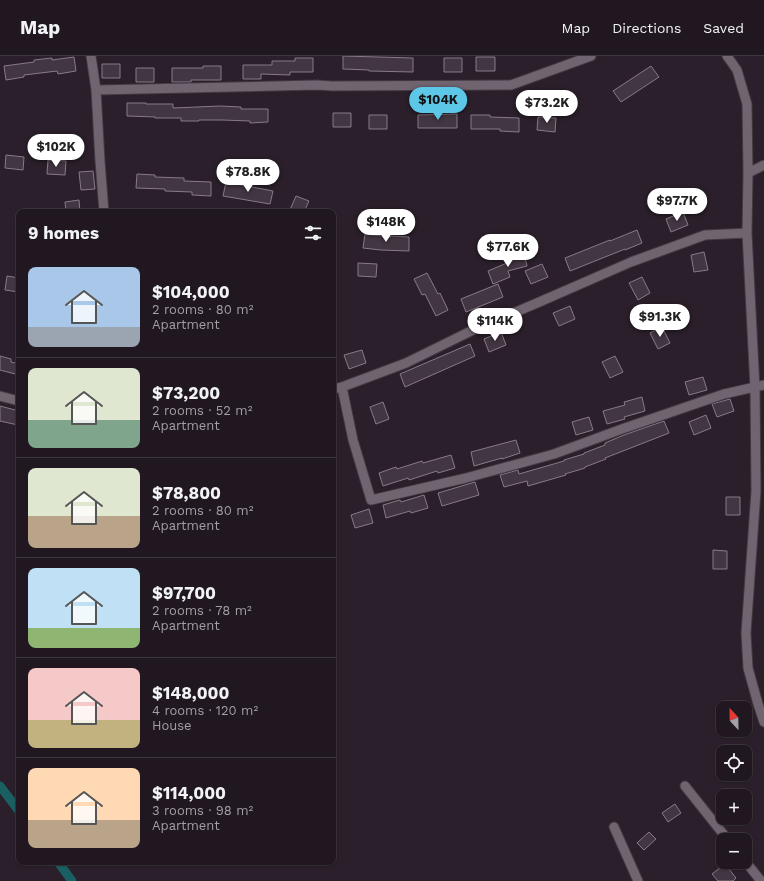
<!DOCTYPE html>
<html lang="en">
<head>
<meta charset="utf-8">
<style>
  :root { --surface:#201720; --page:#282029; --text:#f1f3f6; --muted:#a29fa5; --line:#3d363e; --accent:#5cc7e7 }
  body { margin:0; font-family:"Work Sans",sans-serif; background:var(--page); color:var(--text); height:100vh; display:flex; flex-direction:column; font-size:15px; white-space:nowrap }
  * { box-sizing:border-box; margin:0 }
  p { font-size:13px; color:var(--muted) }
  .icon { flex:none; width:22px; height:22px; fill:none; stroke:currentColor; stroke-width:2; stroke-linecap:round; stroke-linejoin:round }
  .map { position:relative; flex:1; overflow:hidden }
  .panel { position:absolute; left:16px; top:153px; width:320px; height:656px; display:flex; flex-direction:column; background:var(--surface); border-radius:8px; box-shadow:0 1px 3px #0004,0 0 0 1px var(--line) }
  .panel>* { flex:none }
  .needle { width:26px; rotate:338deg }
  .tools { position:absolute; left:716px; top:645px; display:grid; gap:8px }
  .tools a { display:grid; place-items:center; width:36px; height:36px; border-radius:8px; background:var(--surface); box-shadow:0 1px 3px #0004,0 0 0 1px var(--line); font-size:20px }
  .price { position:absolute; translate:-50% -34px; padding:0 9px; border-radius:14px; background:#fff; color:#222; font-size:13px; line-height:26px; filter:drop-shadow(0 1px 2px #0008) }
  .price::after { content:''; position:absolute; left:50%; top:24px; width:12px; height:9px; margin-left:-6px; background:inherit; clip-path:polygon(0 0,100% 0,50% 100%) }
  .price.current { background:var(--accent); color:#111 }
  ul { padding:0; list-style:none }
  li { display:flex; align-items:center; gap:12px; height:100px; padding:0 12px }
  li+li { border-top:1px solid var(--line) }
  li span { display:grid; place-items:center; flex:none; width:112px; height:80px; border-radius:8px; color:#555 }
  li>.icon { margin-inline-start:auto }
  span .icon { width:48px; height:48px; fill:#fffc; stroke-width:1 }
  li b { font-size:17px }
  h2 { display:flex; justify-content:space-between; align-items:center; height:48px; padding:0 12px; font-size:17px }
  header { display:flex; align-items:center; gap:24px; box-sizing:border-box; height:56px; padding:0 20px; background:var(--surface); border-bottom:1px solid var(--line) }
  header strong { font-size:19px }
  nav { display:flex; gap:22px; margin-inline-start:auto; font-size:14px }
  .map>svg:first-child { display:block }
</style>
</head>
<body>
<header>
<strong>Map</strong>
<nav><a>Map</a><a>Directions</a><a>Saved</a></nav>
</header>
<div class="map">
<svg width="764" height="825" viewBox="0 0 764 825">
  <rect width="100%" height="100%" fill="#2a1f2a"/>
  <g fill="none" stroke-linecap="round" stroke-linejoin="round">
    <path stroke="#1a6063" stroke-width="9" d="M 0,730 L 19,755
      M 58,806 L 72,825"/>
  </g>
  <path fill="#423642" stroke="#887a88" d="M 343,0 L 413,2 L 413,16 L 369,15 L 369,14 L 343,13 Z
    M 74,1 L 76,15 L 58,18 L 57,15 L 24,19 L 24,21 L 6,24 L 4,10 L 34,6 L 34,4 L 52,2 L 52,4 Z
    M 476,1 L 495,1 L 495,15 L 476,15 Z
    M 295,2 L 313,2 L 313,16 L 290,16 L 290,19 L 261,18 L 261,23 L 243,23 L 243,9 L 272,9 L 272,5 L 295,5 Z
    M 444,2 L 462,2 L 462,16 L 444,16 Z
    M 102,8 L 120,8 L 120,22 L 102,22 Z
    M 203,10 L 221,10 L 221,24 L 191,24 L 191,26 L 172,26 L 172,12 L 203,12 Z
    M 651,10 L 659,21 L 621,46 L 613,35 Z
    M 136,12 L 154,12 L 154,26 L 136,26 Z
    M 127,47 L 146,47 L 146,48 L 173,48 L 173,52 L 220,50 L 241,51 L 241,53 L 268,53 L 268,66 L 250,67 L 250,65 L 222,64 L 199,64 L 199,65 L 181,65 L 181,62 L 155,62 L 155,61 L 127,60 Z
    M 333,57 L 351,57 L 351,71 L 333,71 Z
    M 457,58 L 457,72 L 418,72 L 418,59 Z
    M 369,59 L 387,59 L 387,73 L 369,73 Z
    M 471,59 L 490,59 L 490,61 L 519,62 L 519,76 L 500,75 L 500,73 L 471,73 Z
    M 538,61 L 556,62 L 555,76 L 537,74 Z
    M 6,99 L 24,101 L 23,114 L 5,112 Z
    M 48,104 L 66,105 L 65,119 L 47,118 Z
    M 93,115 L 95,133 L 81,134 L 79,116 Z
    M 137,118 L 155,119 L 155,121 L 184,122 L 184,125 L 211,126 L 211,140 L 192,139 L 192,136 L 165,135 L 165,133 L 136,132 Z
    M 226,126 L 273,135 L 270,148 L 223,140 Z
    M 296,140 L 309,145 L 304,156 L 289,156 Z
    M 79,144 L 80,156 L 66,156 L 65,146 Z
    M 683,156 L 688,169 L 671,176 L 666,163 Z
    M 637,174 L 642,187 L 625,194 L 625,193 L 570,215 L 565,202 L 610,184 L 610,185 Z
    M 365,178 L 391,181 L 391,180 L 409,181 L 409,195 L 381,194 L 363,192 Z
    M 704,196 L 708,214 L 694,216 L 691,199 Z
    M 524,197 L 527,210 L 508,215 L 510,221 L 493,228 L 488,215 L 507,207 L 506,201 Z
    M 358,207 L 377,208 L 376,221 L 358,220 Z
    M 542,208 L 548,221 L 531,228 L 525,215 Z
    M 427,217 L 438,238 L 440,237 L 448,254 L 436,260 L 425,238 L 422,239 L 414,223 Z
    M 7,220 L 19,222 L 19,236 L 5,234 Z
    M 642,221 L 650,237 L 638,244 L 629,227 Z
    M 498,228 L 503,241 L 466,256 L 461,243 Z
    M 570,250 L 575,263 L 559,270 L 553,257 Z
    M 662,271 L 670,287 L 658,293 L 650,277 Z
    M 501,276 L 506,289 L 489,296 L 484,283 Z
    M 470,288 L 475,300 L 405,331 L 400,318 Z
    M 362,294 L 366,307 L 349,313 L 344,299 Z
    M 0,300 L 11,303 L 11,306 L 19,308 L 19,319 L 0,314 Z
    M 615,300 L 623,316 L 610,322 L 602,306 Z
    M 703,321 L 707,334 L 689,339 L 685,326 Z
    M 642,341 L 645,355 L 624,361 L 625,363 L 607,368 L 603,355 L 625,349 L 624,346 Z
    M 730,343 L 734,355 L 717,361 L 712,348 Z
    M 383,346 L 389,363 L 376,368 L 370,351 Z
    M 0,350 L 19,355 L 19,365 L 18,369 L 0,365 Z
    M 706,359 L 711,372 L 694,379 L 689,366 Z
    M 589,361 L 593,374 L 576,379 L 572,366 Z
    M 664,365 L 669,377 L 605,402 L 606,403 L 585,411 L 585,412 L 565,418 L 566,419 L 528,430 L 527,425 L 504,431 L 500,419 L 518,414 L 519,418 L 564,405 L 564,404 L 584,398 L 584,397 L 605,389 L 605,387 L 624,379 Z
    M 516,384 L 520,397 L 502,403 L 502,402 L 474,410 L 471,396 Z
    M 451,399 L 455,412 L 438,417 L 437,415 L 409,424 L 408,422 L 383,430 L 379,417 L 396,411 L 397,413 L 422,405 L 423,407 Z
    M 475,426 L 479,439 L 442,450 L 438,437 Z
    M 424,439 L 428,452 L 411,457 L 410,455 L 386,462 L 383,449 L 400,444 L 401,446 Z
    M 726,441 L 740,441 L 740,459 L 726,459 Z
    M 369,453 L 373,467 L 355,472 L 351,459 Z
    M 713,494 L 727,495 L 727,513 L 713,513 Z
    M 675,748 L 681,757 L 668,766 L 662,757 Z
    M 649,776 L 656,783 L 644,794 L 637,787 Z
    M 725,808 L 736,822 L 733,825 L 718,825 L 712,818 Z"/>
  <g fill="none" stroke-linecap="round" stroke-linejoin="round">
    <g stroke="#433a43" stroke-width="11">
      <path id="minor" d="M 91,0 L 96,34 L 100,105 L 104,156
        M 727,0 L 737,14 L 747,48 L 748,117 L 747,177 L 755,332 L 756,435 L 746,577 L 748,612 L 758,648 L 764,666
        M 96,34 L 317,29 L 332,30 L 511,29 L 591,0
        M 748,117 L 764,109
        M 342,331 L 353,384 L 371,444 L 466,422 L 554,398 L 622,373 L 724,338 L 764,329
        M 333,333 L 342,331 L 406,307 L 471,275 L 537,247 L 631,206 L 705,179 L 747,177
        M 0,340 L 19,345
        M 685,730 L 728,784
        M 614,771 L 638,825
        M 745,805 L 761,825"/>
    </g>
    <use href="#minor" stroke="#716471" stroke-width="9"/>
  </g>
</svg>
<div class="tools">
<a><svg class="needle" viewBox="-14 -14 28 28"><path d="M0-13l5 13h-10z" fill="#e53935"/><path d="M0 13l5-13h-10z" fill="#a29fa5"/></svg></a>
<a><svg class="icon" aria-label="locate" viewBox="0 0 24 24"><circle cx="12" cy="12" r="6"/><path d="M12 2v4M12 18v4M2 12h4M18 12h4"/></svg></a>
<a>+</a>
<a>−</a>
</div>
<b class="price current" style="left:438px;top:65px">$104K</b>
<b class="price" style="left:547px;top:68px">$73.2K</b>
<b class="price" style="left:56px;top:112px">$102K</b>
<b class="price" style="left:248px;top:137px">$78.8K</b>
<b class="price" style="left:677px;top:166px">$97.7K</b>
<b class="price" style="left:386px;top:187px">$148K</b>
<b class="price" style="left:508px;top:212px">$77.6K</b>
<b class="price" style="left:660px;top:282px">$91.3K</b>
<b class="price" style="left:495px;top:286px">$114K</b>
<section class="panel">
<h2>9 homes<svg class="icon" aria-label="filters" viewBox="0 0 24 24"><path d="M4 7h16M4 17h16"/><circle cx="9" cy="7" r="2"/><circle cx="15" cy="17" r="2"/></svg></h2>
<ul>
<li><span style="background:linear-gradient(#a9c7e8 75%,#9aa5b1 0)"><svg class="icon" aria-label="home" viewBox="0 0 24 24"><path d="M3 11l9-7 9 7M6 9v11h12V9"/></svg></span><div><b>$104,000</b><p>2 rooms · 80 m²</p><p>Apartment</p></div></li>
<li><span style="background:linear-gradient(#dfe7d0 65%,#7fa58c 0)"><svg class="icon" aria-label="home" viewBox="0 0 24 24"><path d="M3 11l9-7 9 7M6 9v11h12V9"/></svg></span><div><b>$73,200</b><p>2 rooms · 52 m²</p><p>Apartment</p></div></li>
<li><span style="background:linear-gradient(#dfe7d0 60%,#b9a48a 0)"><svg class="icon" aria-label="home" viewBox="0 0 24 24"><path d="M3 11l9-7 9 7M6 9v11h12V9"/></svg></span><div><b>$78,800</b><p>2 rooms · 80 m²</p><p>Apartment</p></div></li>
<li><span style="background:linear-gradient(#bfe0f5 75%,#8fb573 0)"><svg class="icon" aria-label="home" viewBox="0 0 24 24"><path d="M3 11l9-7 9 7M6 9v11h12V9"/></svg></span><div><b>$97,700</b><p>2 rooms · 78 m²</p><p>Apartment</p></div></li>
<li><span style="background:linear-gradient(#f6c9c9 65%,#c2b280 0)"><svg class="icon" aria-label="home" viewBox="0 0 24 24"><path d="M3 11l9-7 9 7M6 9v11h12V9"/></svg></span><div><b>$148,000</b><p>4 rooms · 120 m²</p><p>House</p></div></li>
<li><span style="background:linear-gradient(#ffd9b3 65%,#b9a48a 0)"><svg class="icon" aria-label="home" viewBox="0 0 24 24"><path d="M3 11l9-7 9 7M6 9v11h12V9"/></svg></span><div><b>$114,000</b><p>3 rooms · 98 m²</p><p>Apartment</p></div></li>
</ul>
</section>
</div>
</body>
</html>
